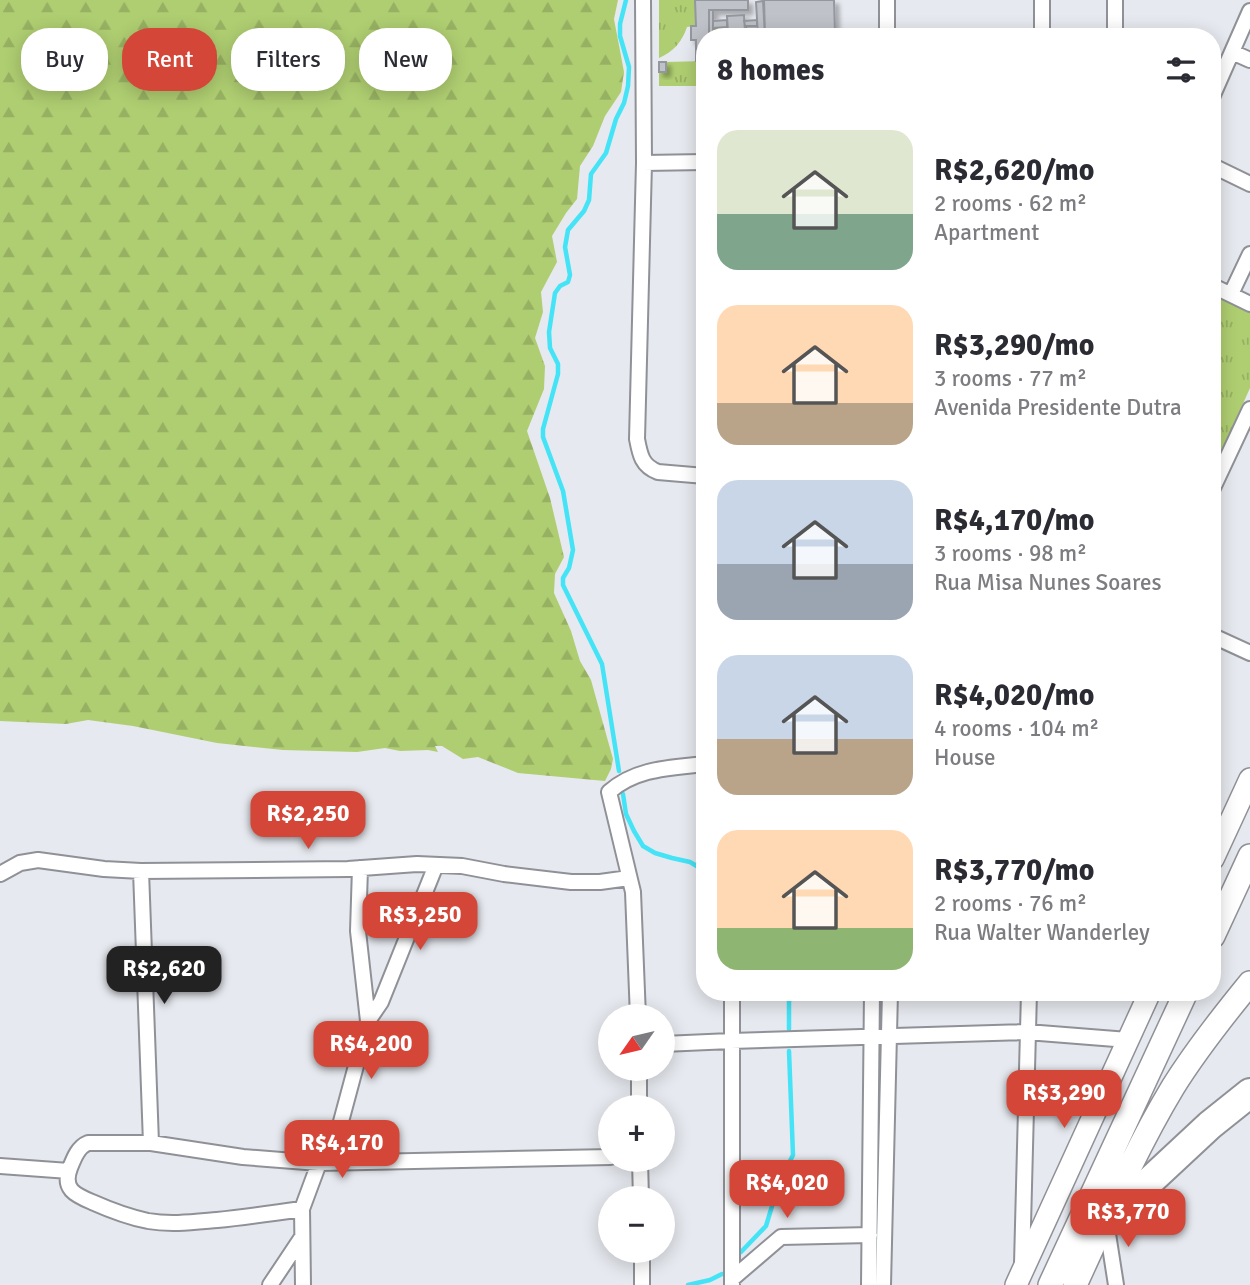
<!DOCTYPE html>
<html lang="en">
<head>
<meta charset="utf-8">
<style>
  :root { --surface:#fff; --page:#f2f2f3; --text:#2b2b33; --muted:#7c7c81; --accent:#d44738 }
  body { margin:0; font-family:Signika,sans-serif; background:var(--page); color:var(--text); height:100vh; display:flex; flex-direction:column; font-size:26px; white-space:nowrap }
  * { box-sizing:border-box; margin:0 }
  p { font-size:23px; color:var(--muted) }
  .icon { flex:none; width:38px; height:38px; fill:none; stroke:currentColor; stroke-width:2; stroke-linecap:round; stroke-linejoin:round }
  .map { position:relative; flex:1; overflow:hidden }
  .details { position:absolute; left:696px; top:28px; width:525px; height:973px; display:flex; flex-direction:column; background:var(--surface); border-radius:28px; box-shadow:0 4px 18px #0003 }
  .details>* { flex:none }
  .guide { position:absolute; left:21px; top:28px; width:570px; height:63px; display:flex; gap:14px }
  .needle { width:46px; rotate:236deg }
  .controls { position:absolute; left:598px; top:1004px; display:grid; gap:14px }
  .controls a { display:grid; place-items:center; width:77px; height:77px; border-radius:50%; background:var(--surface); box-shadow:0 4px 18px #0003; font-size:35px }
  .price { position:absolute; translate:-50% -60px; padding:0 16px; border-radius:14px; background:var(--accent); color:#fff; font-size:23px; line-height:46px; filter:drop-shadow(0 2px 4px #0008) }
  .price::after { content:''; position:absolute; left:50%; top:42px; width:21px; height:16px; margin-left:-10px; background:inherit; clip-path:polygon(0 0,100% 0,50% 100%) }
  .price.selected { background:#222; color:#fff }
  ul { padding:0; list-style:none }
  li { display:flex; align-items:center; gap:21px; height:175px; padding:0 21px }
  li span { display:grid; place-items:center; flex:none; width:196px; height:140px; border-radius:21px; color:#555 }
  li>.icon { margin-inline-start:auto }
  span .icon { width:84px; height:84px; fill:#fffc; stroke-width:1 }
  li b { font-size:30px }
  h2 { display:flex; justify-content:space-between; align-items:center; height:84px; padding:0 21px; font-size:30px }
  .chip { padding:0 24px; border-radius:28px; background:var(--surface); box-shadow:0 4px 18px #0003; font-size:24px; line-height:63px }
  .chip.selected { background:var(--accent); color:#fff }
  .map>svg:first-child { display:block }
</style>
</head>
<body>
<div class="map">
<svg width="1250" height="1285" viewBox="0 0 1250 1285">
  <defs>
    <pattern id="grass-tufts" width="24" height="20" patternUnits="userSpaceOnUse" patternTransform="scale(1.75)"><rect width="24" height="20" fill="#afce71"/><path d="M3 7l-1-3M5 7V3M7 7l1-3M15 17l-1-3M17 17v-4M19 17l1-3" fill="none" stroke="#97b162"/></pattern>
    <pattern id="forest-firs" width="22" height="20" patternUnits="userSpaceOnUse" patternTransform="scale(1.75)"><rect width="22" height="20" fill="#afce71"/><path d="M5 1l3.5 6h-7zM16 11l3.5 6h-7z" fill="#97b162"/></pattern>
    <pattern id="garden-dots" width="8" height="8" patternUnits="userSpaceOnUse" patternTransform="scale(1.75)"><rect width="8" height="8" fill="#afce71"/><path d="M2 2h.1M6 6h.1" fill="none" stroke="#97b162" stroke-width="1.8" stroke-linecap="round"/></pattern>
    <filter id="shadow"><feDropShadow dx="4.5" dy="4.5" stdDeviation="2" flood-color="#0004"/></filter>
  </defs>
  <rect width="100%" height="100%" fill="#e6e9ef"/>
  <path fill="url(#grass-tufts)" d="M 659,0 L 695,0 L 696,26 L 687,27 C 682,42 673,52 659,58 Z
    M 705,61 L 705,86 L 659,86 L 659,72 L 666,72 L 666,62 Z
    M 1213,292 L 1250,309 L 1250,388 L 1213,471 Z"/>
  <path fill="url(#forest-firs)" d="M 0,0 L 618,0 L 614,19 L 624,72 L 621,92 L 605,116 L 593,146 L 580,166 L 577,199 L 566,213 L 552,236 L 557,262 L 541,292 L 543,312 L 535,338 L 545,366 L 544,389 L 527,431 L 550,498 L 564,557 L 555,574 L 554,593 L 571,631 L 580,661 L 591,680 L 613,759 L 611,769 L 605,781 L 518,773 L 478,757 L 463,759 L 442,746 L 435,746 L 438,752 L 428,750 L 400,751 L 385,748 L 357,752 L 283,750 L 217,743 L 133,726 L 88,720 L 66,724 L 0,721 Z"/>
  <path fill="url(#garden-dots)" d="M 745,26 L 747,26 L 747,37 L 713,37 L 713,28 L 727,27 L 728,33 L 744,32 Z"/>
  <g fill="none" stroke-linecap="round" stroke-linejoin="round">
    <path stroke="#44e3f6" stroke-width="4.5" d="M 619,771 L 602,664 L 563,585 L 563,578 L 569,568 L 573,550 L 563,491 L 543,437 L 543,429 L 558,374 L 558,364 L 550,348 L 549,332 L 555,293 L 560,286 L 568,282 L 570,275 L 565,247 L 568,230 L 584,211 L 589,200 L 591,174 L 606,153 L 616,119 L 624,103 L 628,86 L 629,67 L 620,36 L 620,24 L 626,0
      M 623,794 L 626,814 L 634,831 L 643,846 L 655,853 L 672,858 L 690,862 L 705,871
      M 789,1029 L 789,1002 L 791,992
      M 741,1252 L 766,1226 L 779,1183 L 793,1155 L 789,1051
      M 688,1285 L 710,1280 L 722,1274"/>
  </g>
  <path fill="#bfc2c8" stroke="#94979d" stroke-width="2" filter="url(#shadow)" d="M 695,0 L 748,0 L 748,10 L 709,10 L 709,37 L 705,37 L 705,61 L 696,61 L 696,40 L 691,40 L 691,26 L 696,26 Z
    M 764,0 L 834,0 L 835,33 L 765,34 Z
    M 763,1 L 765,37 L 758,37 L 756,2 Z
    M 709,10 L 713,10 L 713,37 L 709,37 Z
    M 744,15 L 745,32 L 728,33 L 727,16 Z
    M 727,20 L 727,27 L 713,28 L 713,21 Z
    M 757,20 L 757,26 L 745,26 L 744,21 Z
    M 659,62 L 666,62 L 666,72 L 659,72 Z"/>
  <g fill="none" stroke-linecap="round" stroke-linejoin="round">
    <g stroke="#8f9197" stroke-width="18">
      <path id="street" d="M 643,0 L 644,163 L 637,439 C 640,455 642,466 658,472 L 705,476
        M 1042,0 L 1042,37
        M 887,37 L 887,0
        M 1115,37 L 1115,0
        M 1232,52 L 1250,60
        M 1213,95 L 1250,11
        M 644,163 L 705,162
        M 1213,166 L 1250,184
        M 1213,286 L 1250,304
        M 1231,294 L 1250,254
        M 1213,488 L 1250,409
        M 1213,636 L 1250,653
        M 141,871 L 151,1143
        M 0,874 L 20,863 L 38,860 L 104,869 L 141,871 L 348,869 L 417,864 L 462,866 L 504,874 L 571,882 L 600,882 L 629,878
        M 732,992 L 732,1285
        M 638,1017 L 633,892 L 609,792 C 636,768 670,768 705,764
        M 368,1021 L 381,1002 L 436,865
        M 663,1044 L 731,1041 L 1027,1032 L 1128,1040
        M 639,1069 L 639,1108
        M 640,1160 L 641,1199
        M 0,1166 L 69,1171
        M 302,1209 C 274,1213 246,1217 217,1220 C 194,1222 171,1225 148,1221 C 128,1217 110,1210 92,1202 C 75,1195 62,1189 70,1168 C 74,1158 78,1147 88,1143 L 151,1143 L 243,1157 L 319,1163 L 611,1157
        M 1106,1221 L 1116,1285
        M 642,1251 L 642,1285
        M 1022,1264 L 1029,992
        M 732,1279 L 781,1237 L 870,1235
        M 270,1285 L 302,1237
        M 303,1285 L 302,1209 L 319,1163 L 339,1129 L 368,1021 L 358,931 L 360,868
        M 869,1285 L 872,992
        M 883,1285 L 890,992"/>
    </g>
    <g stroke="#8f9197" stroke-width="24">
      <path id="secondary" d="M 1213,859 L 1250,779
        M 1016,1285 L 1150,992"/>
    </g>
    <g stroke="#8f9197" stroke-width="26">
      <path id="primary" d="M 1213,936 L 1250,856
        M 1050,1285 L 1186,992
        M 1075,1285 C 1106,1218 1135,1150 1173,1087 C 1196,1050 1223,1016 1250,983"/>
    </g>
    <g stroke="#8f9197" stroke-width="32">
      <path id="highway" d="M 1106,1219 L 1152,1179 L 1210,1125 L 1250,1093"/>
    </g>
    <use href="#street" stroke="#fff" stroke-width="14"/>
    <use href="#secondary" stroke="#fff" stroke-width="21"/>
    <use href="#primary" stroke="#fff" stroke-width="23"/>
    <use href="#highway" stroke="#fff" stroke-width="28"/>
  </g>
</svg>
<div class="controls">
<a><svg class="needle" viewBox="-14 -14 28 28"><path d="M0-13l5 13h-10z" fill="#e53935"/><path d="M0 13l5-13h-10z" fill="#7c7c81"/></svg></a>
<a>+</a>
<a>−</a>
</div>
<b class="price" style="left:308px;top:851px">R$2,250</b>
<b class="price" style="left:420px;top:952px">R$3,250</b>
<b class="price selected" style="left:164px;top:1006px">R$2,620</b>
<b class="price" style="left:371px;top:1081px">R$4,200</b>
<b class="price" style="left:1064px;top:1130px">R$3,290</b>
<b class="price" style="left:342px;top:1180px">R$4,170</b>
<b class="price" style="left:787px;top:1220px">R$4,020</b>
<b class="price" style="left:1128px;top:1249px">R$3,770</b>
<div class="guide">
<a class="chip">Buy</a>
<a class="chip selected">Rent</a>
<a class="chip">Filters</a>
<a class="chip">New</a>
</div>
<section class="details">
<h2>8 homes<svg class="icon" aria-label="filters" viewBox="0 0 24 24"><path d="M4 7h16M4 17h16"/><circle cx="9" cy="7" r="2"/><circle cx="15" cy="17" r="2"/></svg></h2>
<ul>
<li><span style="background:linear-gradient(#dfe7d0 60%,#7fa58c 0)"><svg class="icon" aria-label="home" viewBox="0 0 24 24"><path d="M3 11l9-7 9 7M6 9v11h12V9"/></svg></span><div><b>R$2,620/mo</b><p>2 rooms · 62 m²</p><p>Apartment</p></div></li>
<li><span style="background:linear-gradient(#ffd9b3 70%,#b9a48a 0)"><svg class="icon" aria-label="home" viewBox="0 0 24 24"><path d="M3 11l9-7 9 7M6 9v11h12V9"/></svg></span><div><b>R$3,290/mo</b><p>3 rooms · 77 m²</p><p>Avenida Presidente Dutra</p></div></li>
<li><span style="background:linear-gradient(#c9d6e8 60%,#9aa5b1 0)"><svg class="icon" aria-label="home" viewBox="0 0 24 24"><path d="M3 11l9-7 9 7M6 9v11h12V9"/></svg></span><div><b>R$4,170/mo</b><p>3 rooms · 98 m²</p><p>Rua Misa Nunes Soares</p></div></li>
<li><span style="background:linear-gradient(#c9d6e8 60%,#b9a48a 0)"><svg class="icon" aria-label="home" viewBox="0 0 24 24"><path d="M3 11l9-7 9 7M6 9v11h12V9"/></svg></span><div><b>R$4,020/mo</b><p>4 rooms · 104 m²</p><p>House</p></div></li>
<li><span style="background:linear-gradient(#ffd9b3 70%,#8fb573 0)"><svg class="icon" aria-label="home" viewBox="0 0 24 24"><path d="M3 11l9-7 9 7M6 9v11h12V9"/></svg></span><div><b>R$3,770/mo</b><p>2 rooms · 76 m²</p><p>Rua Walter Wanderley</p></div></li>
</ul>
</section>
</div>
</body>
</html>
